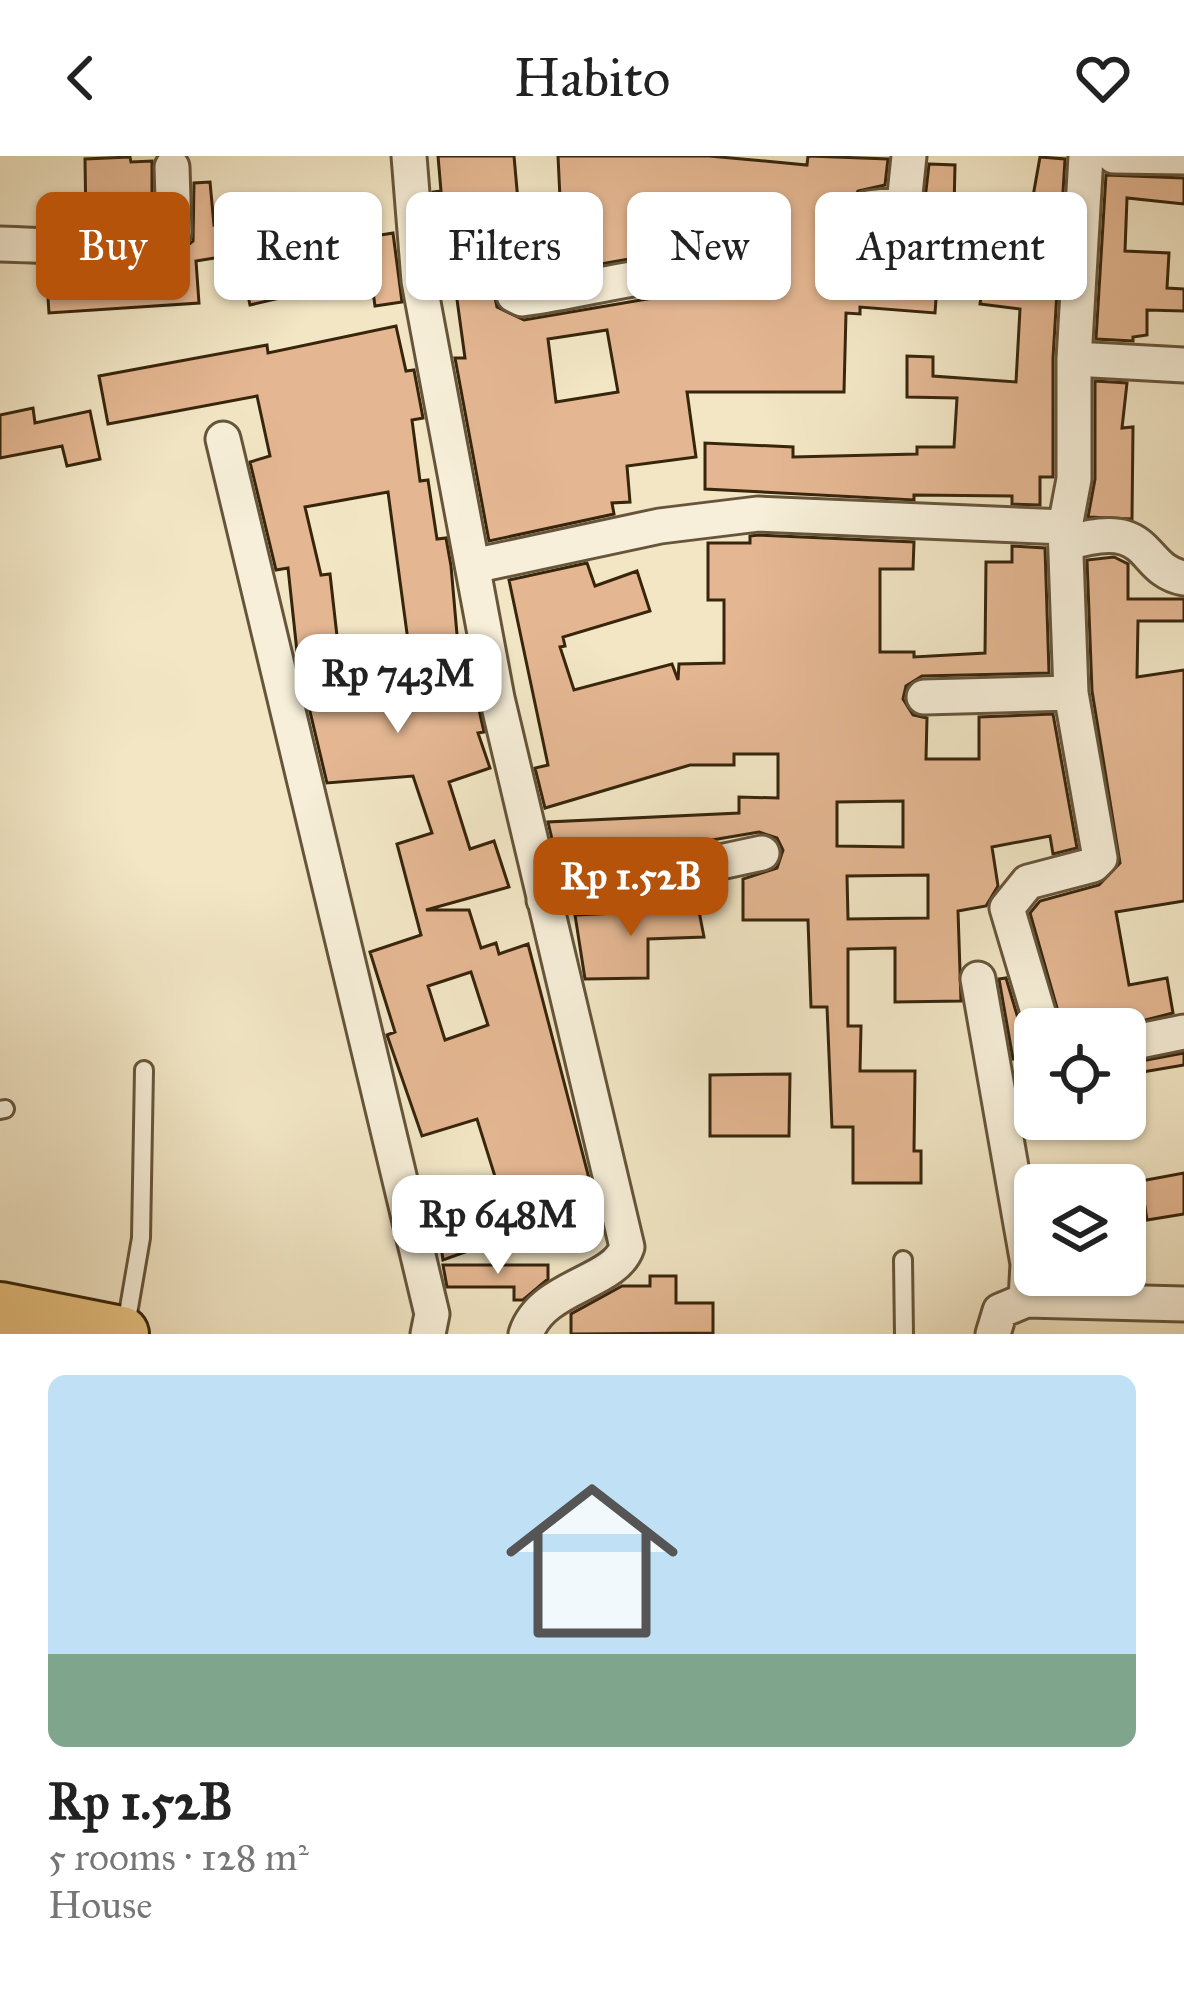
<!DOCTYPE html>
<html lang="en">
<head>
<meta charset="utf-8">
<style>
  :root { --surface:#fff; --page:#f6f6f6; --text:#222; --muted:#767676; --line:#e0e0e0; --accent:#b45309 }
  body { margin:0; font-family:"IM FELL Great Primer",serif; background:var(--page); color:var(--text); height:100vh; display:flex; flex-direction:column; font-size:45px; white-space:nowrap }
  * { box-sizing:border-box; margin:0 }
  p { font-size:39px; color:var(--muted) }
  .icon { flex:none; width:66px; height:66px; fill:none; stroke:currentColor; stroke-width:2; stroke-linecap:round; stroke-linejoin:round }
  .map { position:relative; height:1178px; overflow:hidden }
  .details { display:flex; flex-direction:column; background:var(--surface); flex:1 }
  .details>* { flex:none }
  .banner { position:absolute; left:36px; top:36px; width:1113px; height:108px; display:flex; gap:24px }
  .buttons { position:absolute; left:1014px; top:852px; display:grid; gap:24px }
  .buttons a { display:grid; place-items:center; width:132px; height:132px; border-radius:18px; background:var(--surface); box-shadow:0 3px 9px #0004; font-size:60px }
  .price { position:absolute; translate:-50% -102px; padding:0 27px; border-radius:24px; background:#fff; color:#222; font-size:39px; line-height:78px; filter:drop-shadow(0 3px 6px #0008) }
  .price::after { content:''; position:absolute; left:50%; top:72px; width:36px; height:27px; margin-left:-18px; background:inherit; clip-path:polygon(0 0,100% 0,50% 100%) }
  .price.selected { background:var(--accent); color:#fff }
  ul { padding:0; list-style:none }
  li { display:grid; align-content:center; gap:24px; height:636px; padding:0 48px }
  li+li { border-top:3px solid var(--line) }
  li span { display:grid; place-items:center; height:372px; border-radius:18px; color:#555 }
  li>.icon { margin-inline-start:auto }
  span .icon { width:216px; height:216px; fill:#fffc; stroke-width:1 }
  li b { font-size:51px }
  .pill { padding:0 42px; border-radius:18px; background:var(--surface); box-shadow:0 3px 9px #0004; font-size:42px; line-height:108px }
  .pill.selected { background:var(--accent); color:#fff }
  header { display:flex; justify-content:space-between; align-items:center; height:156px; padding:0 48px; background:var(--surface); font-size:54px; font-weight:600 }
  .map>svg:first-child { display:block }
</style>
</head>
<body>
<header><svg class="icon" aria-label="back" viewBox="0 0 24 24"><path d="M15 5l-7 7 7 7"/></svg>Habito<svg class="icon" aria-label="heart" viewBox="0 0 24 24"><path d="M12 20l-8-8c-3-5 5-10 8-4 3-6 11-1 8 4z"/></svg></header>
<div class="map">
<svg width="1184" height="1178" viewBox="0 0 1184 1178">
  <rect width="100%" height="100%" fill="#f2e6c5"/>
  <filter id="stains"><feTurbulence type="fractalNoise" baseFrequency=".00167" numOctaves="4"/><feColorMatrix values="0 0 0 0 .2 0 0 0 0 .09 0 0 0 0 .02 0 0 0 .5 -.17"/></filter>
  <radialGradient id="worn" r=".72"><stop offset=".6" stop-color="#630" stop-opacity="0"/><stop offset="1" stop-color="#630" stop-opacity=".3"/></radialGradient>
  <path fill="#e4b792" stroke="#37250c" stroke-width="3" fill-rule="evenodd" d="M 438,0 L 514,0 L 518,45 L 560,42 L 558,0 L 709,0 L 807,9 L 808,0 L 888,3 L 885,29 L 858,35 L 848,53 L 862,72 L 890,71 L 887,99 L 1021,108 L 1040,1 L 1065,3 L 1053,202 L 1053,321 L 1040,321 L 1040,349 L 1012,348 L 1012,340 L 914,339 L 914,344 L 705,333 L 705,287 L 793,291 L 793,301 L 917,298 L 917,291 L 954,291 L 957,242 L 907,241 L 907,200 L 933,201 L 933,220 L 1016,226 L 1020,153 L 980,148 L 982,134 L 937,130 L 935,157 L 860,151 L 860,158 L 846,157 L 844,236 L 687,236 L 696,301 L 627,310 L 630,346 L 612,347 L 614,358 L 489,385 L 455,202 L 465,202 L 452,107 L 488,110 L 497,151 L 524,164 L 682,137 L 697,125 L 699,112 L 687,97 L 675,95 L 532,120 L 526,86 L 517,72 L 435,63 L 433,36 L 441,35 ZM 607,174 L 618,236 L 556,246 L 548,183 Z
    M 130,1 L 131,6 L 152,5 L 152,41 L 134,42 L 135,68 L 86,70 L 85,3 Z
    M 929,8 L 955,9 L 954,53 L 924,52 Z
    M 1106,19 L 1184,22 L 1184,48 L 1127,42 L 1125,95 L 1169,97 L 1167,132 L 1184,133 L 1184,155 L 1147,154 L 1147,179 L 1133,181 L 1133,185 L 1096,183 Z
    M 210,26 L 214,69 L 337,48 L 344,85 L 393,77 L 402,146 L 375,150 L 371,121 L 250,149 L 239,98 L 196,105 L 199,147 L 49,157 L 46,111 L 120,111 L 172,102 L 193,85 L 194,27 Z
    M 396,170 L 406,215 L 414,214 L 423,262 L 412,264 L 420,325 L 428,324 L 437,383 L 446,382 L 451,410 L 461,524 L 472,523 L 484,576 L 478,577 L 490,612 L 449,626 L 470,693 L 494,685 L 509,731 L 426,754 L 469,754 L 481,792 L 496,787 L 499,798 L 528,788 L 596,1049 L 443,1104 L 438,1069 L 503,1046 L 477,963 L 422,980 L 387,879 L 395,876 L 370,796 L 421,779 L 397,688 L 432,677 L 413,620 L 327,627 L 298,505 L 288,412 L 276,414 L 250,306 L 270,300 L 257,240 L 108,268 L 99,220 L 267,189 L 268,197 ZM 388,336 L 413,522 L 343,533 L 330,418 L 321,419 L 305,351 ZM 471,816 L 488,869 L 445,884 L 428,830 Z
    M 1095,225 L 1127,227 L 1122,272 L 1133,271 L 1132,363 L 1088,361 L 1095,323 Z
    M 33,252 L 35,267 L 90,255 L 100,303 L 67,310 L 62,290 L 0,302 L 0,259 Z
    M 759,379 L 914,386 L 913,413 L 880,413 L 880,496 L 914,496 L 914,501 L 985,497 L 986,406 L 1012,406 L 1012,390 L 1045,392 L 1049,517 L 922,520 L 906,530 L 903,543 L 913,559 L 927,562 L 926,603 L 979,603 L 979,561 L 1053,558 L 1077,692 L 1053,698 L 1050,680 L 992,691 L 998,730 L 986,750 L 958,755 L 961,845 L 895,846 L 895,792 L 848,793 L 848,870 L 861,870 L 860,915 L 915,915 L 914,995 L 921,995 L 921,1027 L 853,1027 L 853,971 L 832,971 L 827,851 L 811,851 L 808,764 L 743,764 L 743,723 L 777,712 L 783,694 L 777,682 L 759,676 L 700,686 L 560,717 L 548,666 L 739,657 L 739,641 L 778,642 L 778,598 L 734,598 L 734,609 L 690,609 L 545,652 L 535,612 L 548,609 L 509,424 L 587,407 L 595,430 L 637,415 L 650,455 L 563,481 L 565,490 L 560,491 L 574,534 L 672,508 L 678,524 L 679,508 L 724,507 L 724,444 L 708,444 L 708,387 L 750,387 L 750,380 ZM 903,645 L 903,691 L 837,690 L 837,646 ZM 928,719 L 928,762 L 848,763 L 847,720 Z
    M 1114,401 L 1128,408 L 1128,443 L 1184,443 L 1184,465 L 1138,465 L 1137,521 L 1184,514 L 1184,745 L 1116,756 L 1129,829 L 1167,822 L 1173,857 L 1110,873 L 1063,873 L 1030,757 L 1040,745 L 1099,729 L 1120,707 L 1092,535 L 1087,404 Z
    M 660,750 L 698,750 L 704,781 L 648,783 L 648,822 L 585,823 L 575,759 L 660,755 Z
    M 1006,822 L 1023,879 L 1035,900 L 1013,903 L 999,823 Z
    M 1184,897 L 1184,909 L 1125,919 L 1125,908 Z
    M 790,918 L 789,980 L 710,980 L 710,919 Z
    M 1184,1017 L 1184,1058 L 1147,1064 L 1141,1025 Z
    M 443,1109 L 548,1109 L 548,1123 L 523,1144 L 514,1144 L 514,1131 L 447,1131 Z
    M 650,1120 L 676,1120 L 676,1147 L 713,1147 L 713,1177 L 571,1178 L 571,1158 L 622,1130 L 650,1130 Z"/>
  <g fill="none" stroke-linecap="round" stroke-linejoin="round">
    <g stroke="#66553a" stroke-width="22">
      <path id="lane" d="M 0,954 L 5,953
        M 903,1104 L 904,1178
        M 125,1175 L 141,1082 L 144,914"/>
    </g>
    <g stroke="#66553a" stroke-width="39">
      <path id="street" d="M 409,0 L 419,125 L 497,542 L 627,1091 C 615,1128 542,1129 526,1178
        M 1114,0 L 1184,1
        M 869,52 L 904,48 L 909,0
        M 416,83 L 506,90 L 514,139 L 522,143 C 576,136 623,122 678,116
        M 0,88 C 37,88 150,100 174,76 L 172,11
        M 1074,203 L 1184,209
        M 223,283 L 432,1158 L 428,1178
        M 1068,387 C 1155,360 1138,414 1184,422
        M 473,410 L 660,370 L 758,358 L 1065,371
        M 924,541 L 1071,537
        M 544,744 L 762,697
        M 978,823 L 1028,1108 L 1026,1144
        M 1043,873 L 1007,752 L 1028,726 L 1093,709 L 1100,702 L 1071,537 L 1065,371 L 1074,323 L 1074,203 L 1086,0
        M 1125,888 L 1184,876
        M 993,1178 L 1000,1155 L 1026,1144 L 1184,1148"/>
    </g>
    <g stroke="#37250c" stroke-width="60">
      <path id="primary" d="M 0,1154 L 121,1178"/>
    </g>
    <use href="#lane" stroke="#f7efd9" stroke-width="16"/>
    <use href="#street" stroke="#f7efd9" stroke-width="33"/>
    <use href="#primary" stroke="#e9c382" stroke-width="54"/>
  </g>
  <rect width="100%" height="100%" filter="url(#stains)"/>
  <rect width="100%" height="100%" fill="url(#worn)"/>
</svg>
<div class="buttons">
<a><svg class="icon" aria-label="locate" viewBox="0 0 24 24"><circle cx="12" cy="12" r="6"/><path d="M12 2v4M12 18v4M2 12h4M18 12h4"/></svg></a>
<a><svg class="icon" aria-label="layers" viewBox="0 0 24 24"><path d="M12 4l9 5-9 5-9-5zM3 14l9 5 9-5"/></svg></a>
</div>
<b class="price" style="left:398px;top:580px">Rp 743M</b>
<b class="price selected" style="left:631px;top:783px">Rp 1.52B</b>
<b class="price" style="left:498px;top:1121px">Rp 648M</b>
<div class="banner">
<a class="pill selected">Buy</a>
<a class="pill">Rent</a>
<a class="pill">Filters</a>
<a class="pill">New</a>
<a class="pill">Apartment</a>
</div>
</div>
<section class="details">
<ul>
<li><span style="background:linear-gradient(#bfe0f5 75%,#7fa58c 0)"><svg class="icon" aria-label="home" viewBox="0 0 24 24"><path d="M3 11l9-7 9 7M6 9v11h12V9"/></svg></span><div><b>Rp 1.52B</b><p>5 rooms · 128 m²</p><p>House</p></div></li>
</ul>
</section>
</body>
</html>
